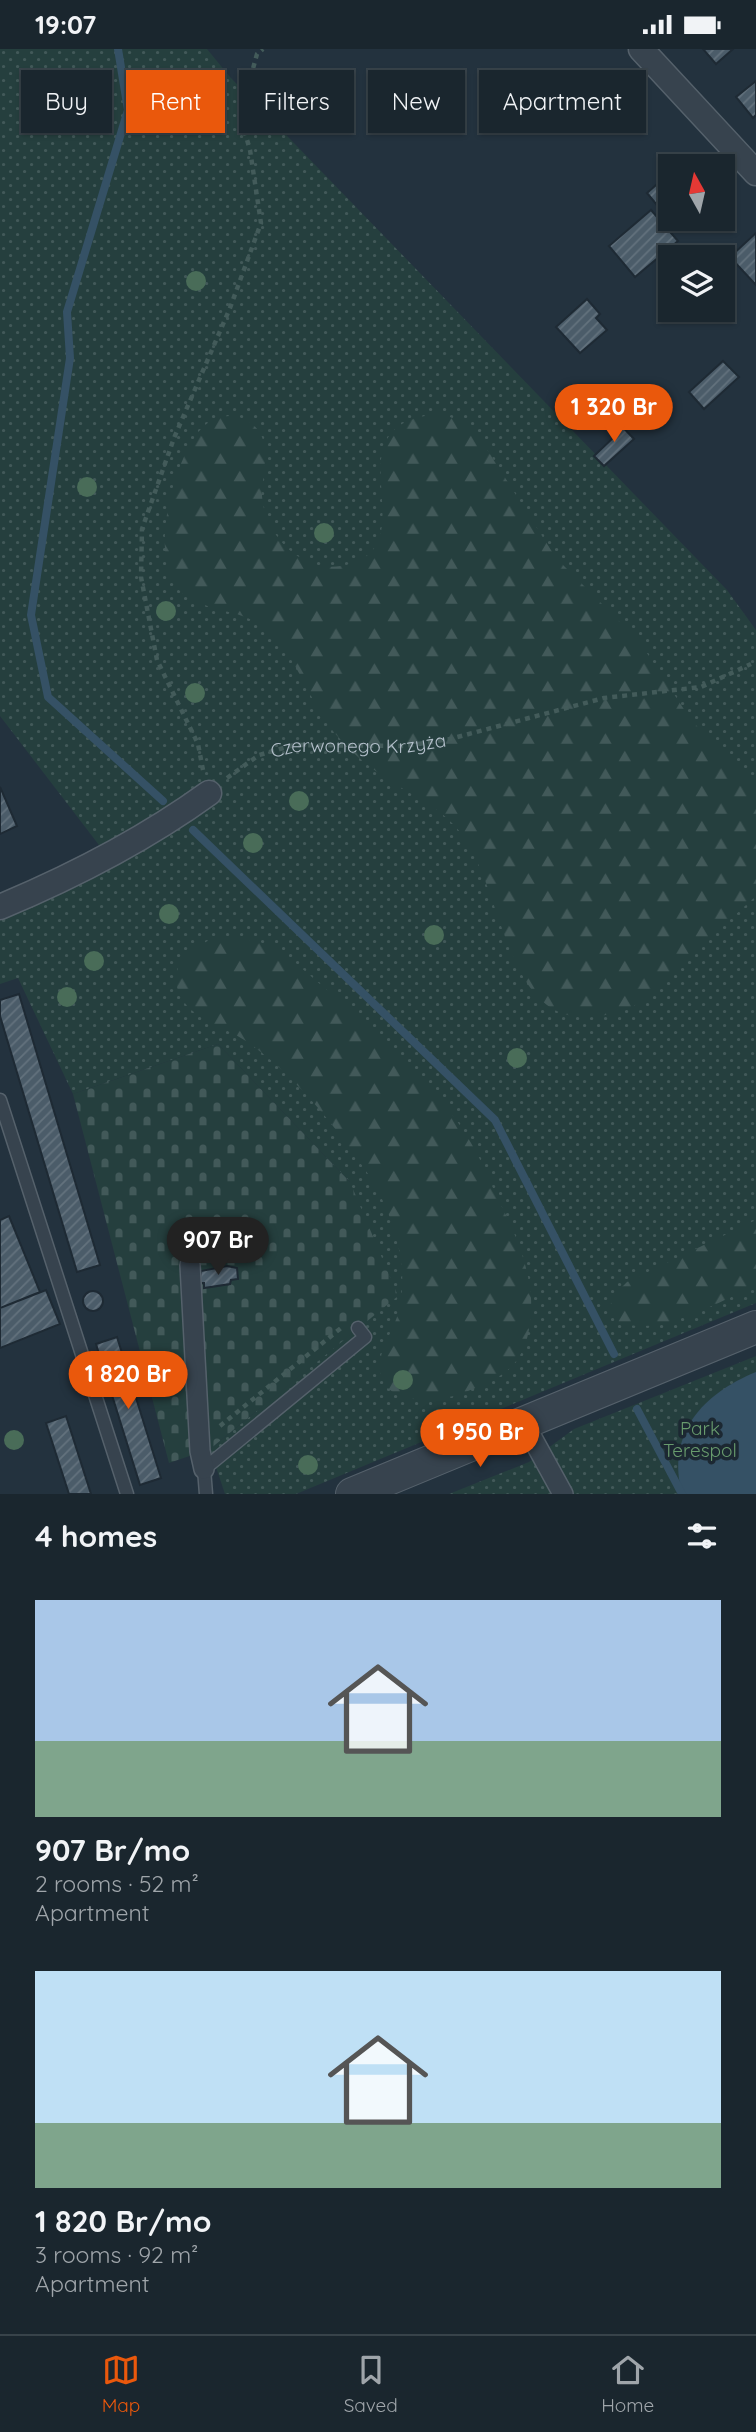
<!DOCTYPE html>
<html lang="en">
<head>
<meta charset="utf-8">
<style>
  :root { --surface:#1a262e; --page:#232e36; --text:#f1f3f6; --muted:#9fa5aa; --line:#38434a; --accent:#ea580c }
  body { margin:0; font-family:Quicksand,sans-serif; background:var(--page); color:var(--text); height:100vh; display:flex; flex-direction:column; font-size:26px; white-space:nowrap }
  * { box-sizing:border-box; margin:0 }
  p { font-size:23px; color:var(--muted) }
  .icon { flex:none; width:38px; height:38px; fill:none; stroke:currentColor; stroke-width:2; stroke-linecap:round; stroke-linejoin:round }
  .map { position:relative; height:1445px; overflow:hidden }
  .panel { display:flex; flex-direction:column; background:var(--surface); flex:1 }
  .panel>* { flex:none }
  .top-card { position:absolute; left:21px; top:21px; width:714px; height:63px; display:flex; gap:14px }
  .needle { width:46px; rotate:352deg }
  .fabs { position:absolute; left:658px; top:105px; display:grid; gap:14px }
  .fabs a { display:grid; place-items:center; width:77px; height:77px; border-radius:0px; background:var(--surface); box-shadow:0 2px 5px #0004,0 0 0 2px var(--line); font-size:35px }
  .price { position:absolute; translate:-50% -60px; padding:0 16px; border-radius:24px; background:var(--accent); color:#fff; font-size:23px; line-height:46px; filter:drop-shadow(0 2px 4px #0008) }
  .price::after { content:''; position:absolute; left:50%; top:42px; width:21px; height:16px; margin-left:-10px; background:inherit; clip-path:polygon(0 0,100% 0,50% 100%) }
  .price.active { background:#222; color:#fff }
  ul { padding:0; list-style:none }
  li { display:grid; align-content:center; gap:14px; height:371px; padding:0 35px }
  li span { display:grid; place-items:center; height:217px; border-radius:0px; color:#555 }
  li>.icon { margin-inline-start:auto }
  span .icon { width:126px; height:126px; fill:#fffc; stroke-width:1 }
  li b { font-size:30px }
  h2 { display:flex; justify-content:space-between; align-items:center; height:84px; padding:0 35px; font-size:30px }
  .pill { padding:0 24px; border-radius:0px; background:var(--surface); box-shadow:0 2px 5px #0004,0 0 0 2px var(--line); font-size:24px; line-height:63px }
  .pill.active { background:var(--accent); color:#fff }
  .status { display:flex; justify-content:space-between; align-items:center; height:49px; padding:0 35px; background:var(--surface); direction:ltr }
  .status svg { height:19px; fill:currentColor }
  .menu { display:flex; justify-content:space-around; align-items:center; height:98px; border-top:2px solid var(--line); background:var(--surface); font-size:19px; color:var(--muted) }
  .menu a { display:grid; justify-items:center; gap:4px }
  .menu .active { color:var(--accent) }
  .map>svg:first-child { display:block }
</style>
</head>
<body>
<div class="status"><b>19:07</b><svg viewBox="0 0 49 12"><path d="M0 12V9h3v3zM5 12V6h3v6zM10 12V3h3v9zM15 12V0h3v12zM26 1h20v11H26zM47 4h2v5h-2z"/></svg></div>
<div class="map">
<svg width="756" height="1445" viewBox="0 0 756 1445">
  <defs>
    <pattern id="grass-dots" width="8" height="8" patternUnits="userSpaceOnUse" patternTransform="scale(1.75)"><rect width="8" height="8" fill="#253f3e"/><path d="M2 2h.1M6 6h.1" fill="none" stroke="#425959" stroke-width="1.8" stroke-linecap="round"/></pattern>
    <pattern id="forest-firs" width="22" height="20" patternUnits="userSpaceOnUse" patternTransform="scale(1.75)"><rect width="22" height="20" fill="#253f3e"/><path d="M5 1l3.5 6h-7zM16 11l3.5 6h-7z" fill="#425959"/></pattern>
    <pattern id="cemetery-stones" width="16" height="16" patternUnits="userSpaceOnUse" patternTransform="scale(1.75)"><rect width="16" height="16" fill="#253f3e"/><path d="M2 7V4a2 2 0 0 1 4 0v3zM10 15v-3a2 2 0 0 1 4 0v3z" fill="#425959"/></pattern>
    <pattern id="building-hatch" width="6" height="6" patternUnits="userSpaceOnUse" patternTransform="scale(1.75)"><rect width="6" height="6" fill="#4b5c69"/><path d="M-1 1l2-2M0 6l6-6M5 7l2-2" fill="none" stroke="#63727d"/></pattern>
  </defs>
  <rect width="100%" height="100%" fill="#23323e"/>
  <path fill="url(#grass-dots)" d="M 0,0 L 207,0 L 230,28 L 727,541 L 756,581 L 756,1254 L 296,1445 L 225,1445 L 210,1400 L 358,1279 L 350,1133 L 218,995 L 73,1045 L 18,929 L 0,935 L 0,866 L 112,813 L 0,667 Z
    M 756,1307 L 756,1445 L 449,1445 L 529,1413 L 574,1380 Z"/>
  <path fill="url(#forest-firs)" d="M 443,365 L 466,375 L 483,394 L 556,509 L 639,592 L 691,671 L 756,738 L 756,847 L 634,957 C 497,1014 514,841 454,776 C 437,758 416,748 395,735 C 374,722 355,707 339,689 C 309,657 300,609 266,580 C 242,559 206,564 182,544 C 146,513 173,410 202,379 C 221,359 256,364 264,394 C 268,409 262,431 262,447 C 264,485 301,524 341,517 C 437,501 318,371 443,365 Z
    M 213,889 C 234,889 257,889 276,900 C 293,910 310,927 326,940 C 379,983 436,1034 471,1094 C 482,1112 490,1133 499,1152 C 515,1184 528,1213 531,1249 C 532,1270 529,1299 513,1316 C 500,1330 481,1337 463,1344 C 439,1353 387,1359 380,1323 C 377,1305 391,1285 397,1268 C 412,1221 393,1162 366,1122 C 335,1076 294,1026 249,994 C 228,979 193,971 181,948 C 165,918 190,901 213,889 Z
    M 756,1171 L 756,1237 C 719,1252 653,1292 615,1271 L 609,1259 L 615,1245 L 627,1233 Z"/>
  <path fill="url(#cemetery-stones)" d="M 218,995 L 350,1133 L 398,1247 L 210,1400 L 169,1414 L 73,1045 Z"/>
  <path fill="#355165" d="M 756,1323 L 756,1445 L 682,1445 C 666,1385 702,1345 756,1323 Z"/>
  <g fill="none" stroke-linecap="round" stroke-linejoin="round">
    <path stroke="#355165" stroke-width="8" d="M 118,0 L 128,61 L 67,263 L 70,309 L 31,566 L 48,648 L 163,752
      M 193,781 L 495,1071 L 614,1305
      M 637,1360 L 682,1445"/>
  </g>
  <path fill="url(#building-hatch)" stroke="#1e2a34" stroke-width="2" d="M 703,0 L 733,0 L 716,15 Z
    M 756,32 L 756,66 L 753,69 L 736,48 Z
    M 696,105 L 707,117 L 683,117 Z
    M 670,128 L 670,145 L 657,156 L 647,144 L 664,129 L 666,132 Z
    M 651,161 L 678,192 L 635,228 L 609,197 Z
    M 756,184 L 756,236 L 730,208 Z
    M 587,250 L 600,265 L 596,269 L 607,281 L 580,304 L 556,278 Z
    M 723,312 L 739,328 L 704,360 L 689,343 Z
    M 617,372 L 634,390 L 604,417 L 594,407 L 614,388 L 608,381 Z
    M 0,738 L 17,777 L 0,785 Z
    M 19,945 L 100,1216 L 77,1223 L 0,967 L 0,951 Z
    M 9,1167 L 40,1243 L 0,1259 L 0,1171 Z
    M 227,1217 L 237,1219 L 238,1230 L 231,1231 L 230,1235 L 204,1239 L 204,1234 L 199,1234 L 201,1222 Z
    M 46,1241 L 60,1275 L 0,1299 L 0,1259 Z
    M83 1252a10 10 0 1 1 20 0a10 10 0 1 1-20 0Z
    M 117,1288 L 161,1429 L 140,1436 L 96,1295 Z
    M 66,1367 L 91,1445 L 69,1445 L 46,1374 Z"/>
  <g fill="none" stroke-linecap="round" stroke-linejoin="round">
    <g stroke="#55616b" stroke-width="15">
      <path id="service" d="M 0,1051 L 127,1445
        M 206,1445 L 204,1420 L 365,1288 L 358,1279"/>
    </g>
    <g stroke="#55616b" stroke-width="22">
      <path id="pedestrian" d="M 190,1216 L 200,1402 L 204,1420
        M 524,1374 L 563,1445"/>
    </g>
    <g stroke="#55616b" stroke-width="27">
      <path id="minor" d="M 641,0 L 756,124
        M 0,858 C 74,827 144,791 209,744"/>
    </g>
    <g stroke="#55616b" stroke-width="34">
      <path id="tertiary" d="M 352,1445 L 756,1278"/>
    </g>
    <g stroke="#435b5a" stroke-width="4.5" stroke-dasharray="5 5" stroke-linecap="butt">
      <path d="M 203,721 L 198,695 L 157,611 L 141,528 L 142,480 L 174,389 L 230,259 L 261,174 L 250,101 L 240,67 L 257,5 L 263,0"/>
      <path id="s1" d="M 227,729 L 259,706 L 294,696 L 405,697 L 450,690 L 604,649 L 701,638 L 751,615"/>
      <path d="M 220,1377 L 341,1279"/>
    </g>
    <use href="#service" stroke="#37434e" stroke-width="12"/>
    <use href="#pedestrian" stroke="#37434e" stroke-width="19"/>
    <use href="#minor" stroke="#37434e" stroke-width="24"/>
    <use href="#tertiary" stroke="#37434e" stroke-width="32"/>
  </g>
  <g fill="#496c58">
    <circle cx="196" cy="232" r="10"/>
    <circle cx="87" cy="438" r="10"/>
    <circle cx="324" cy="484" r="10"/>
    <circle cx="166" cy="562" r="10"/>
    <circle cx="195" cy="644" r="10"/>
    <circle cx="299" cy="752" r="10"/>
    <circle cx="253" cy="794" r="10"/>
    <circle cx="169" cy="865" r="10"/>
    <circle cx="434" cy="886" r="10"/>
    <circle cx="94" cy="912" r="10"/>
    <circle cx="67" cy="948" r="10"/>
    <circle cx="517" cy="1009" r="10"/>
    <circle cx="403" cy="1331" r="10"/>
    <circle cx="14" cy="1391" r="10"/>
    <circle cx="308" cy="1416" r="10"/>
  </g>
  <g text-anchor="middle" stroke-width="7" stroke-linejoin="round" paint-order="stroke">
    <g font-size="19" fill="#b2bec9" stroke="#1c2832">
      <text dy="7" stroke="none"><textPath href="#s1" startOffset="140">Czerwonego Krzyża</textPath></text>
    </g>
    <g font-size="19" fill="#689b6d" stroke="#1c2832">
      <text x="700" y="1386">Park<tspan x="700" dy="22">Terespol</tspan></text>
    </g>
  </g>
</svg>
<div class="fabs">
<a><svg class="needle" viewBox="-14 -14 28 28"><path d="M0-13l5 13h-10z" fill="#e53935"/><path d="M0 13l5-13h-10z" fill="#9fa5aa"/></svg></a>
<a><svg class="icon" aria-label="layers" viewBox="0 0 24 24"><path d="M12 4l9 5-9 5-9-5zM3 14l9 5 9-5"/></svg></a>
</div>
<b class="price" style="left:614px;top:395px">1 320 Br</b>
<b class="price active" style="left:218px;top:1228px">907 Br</b>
<b class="price" style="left:128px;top:1362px">1 820 Br</b>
<b class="price" style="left:480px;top:1420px">1 950 Br</b>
<div class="top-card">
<a class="pill">Buy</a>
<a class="pill active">Rent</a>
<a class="pill">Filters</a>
<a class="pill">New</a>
<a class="pill">Apartment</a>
</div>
</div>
<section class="panel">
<h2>4 homes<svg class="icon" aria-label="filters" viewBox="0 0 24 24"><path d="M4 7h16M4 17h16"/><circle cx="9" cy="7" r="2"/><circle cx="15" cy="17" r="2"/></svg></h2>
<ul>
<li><span style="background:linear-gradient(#a9c7e8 65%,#7fa58c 0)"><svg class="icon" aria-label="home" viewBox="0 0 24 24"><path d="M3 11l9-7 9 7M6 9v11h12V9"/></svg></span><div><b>907 Br/mo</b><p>2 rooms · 52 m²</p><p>Apartment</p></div></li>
<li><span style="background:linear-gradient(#bfe0f5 70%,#7fa58c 0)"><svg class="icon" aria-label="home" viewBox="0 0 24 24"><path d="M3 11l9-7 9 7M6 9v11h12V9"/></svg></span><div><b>1 820 Br/mo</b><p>3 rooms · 92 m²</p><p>Apartment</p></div></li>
</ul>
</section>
<nav class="menu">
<a class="active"><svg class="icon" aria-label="map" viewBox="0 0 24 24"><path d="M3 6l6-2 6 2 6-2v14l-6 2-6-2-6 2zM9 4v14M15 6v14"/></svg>Map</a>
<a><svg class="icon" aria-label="saved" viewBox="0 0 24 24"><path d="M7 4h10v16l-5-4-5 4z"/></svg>Saved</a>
<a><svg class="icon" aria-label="home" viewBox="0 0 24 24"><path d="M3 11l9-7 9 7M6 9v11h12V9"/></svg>Home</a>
</nav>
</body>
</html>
